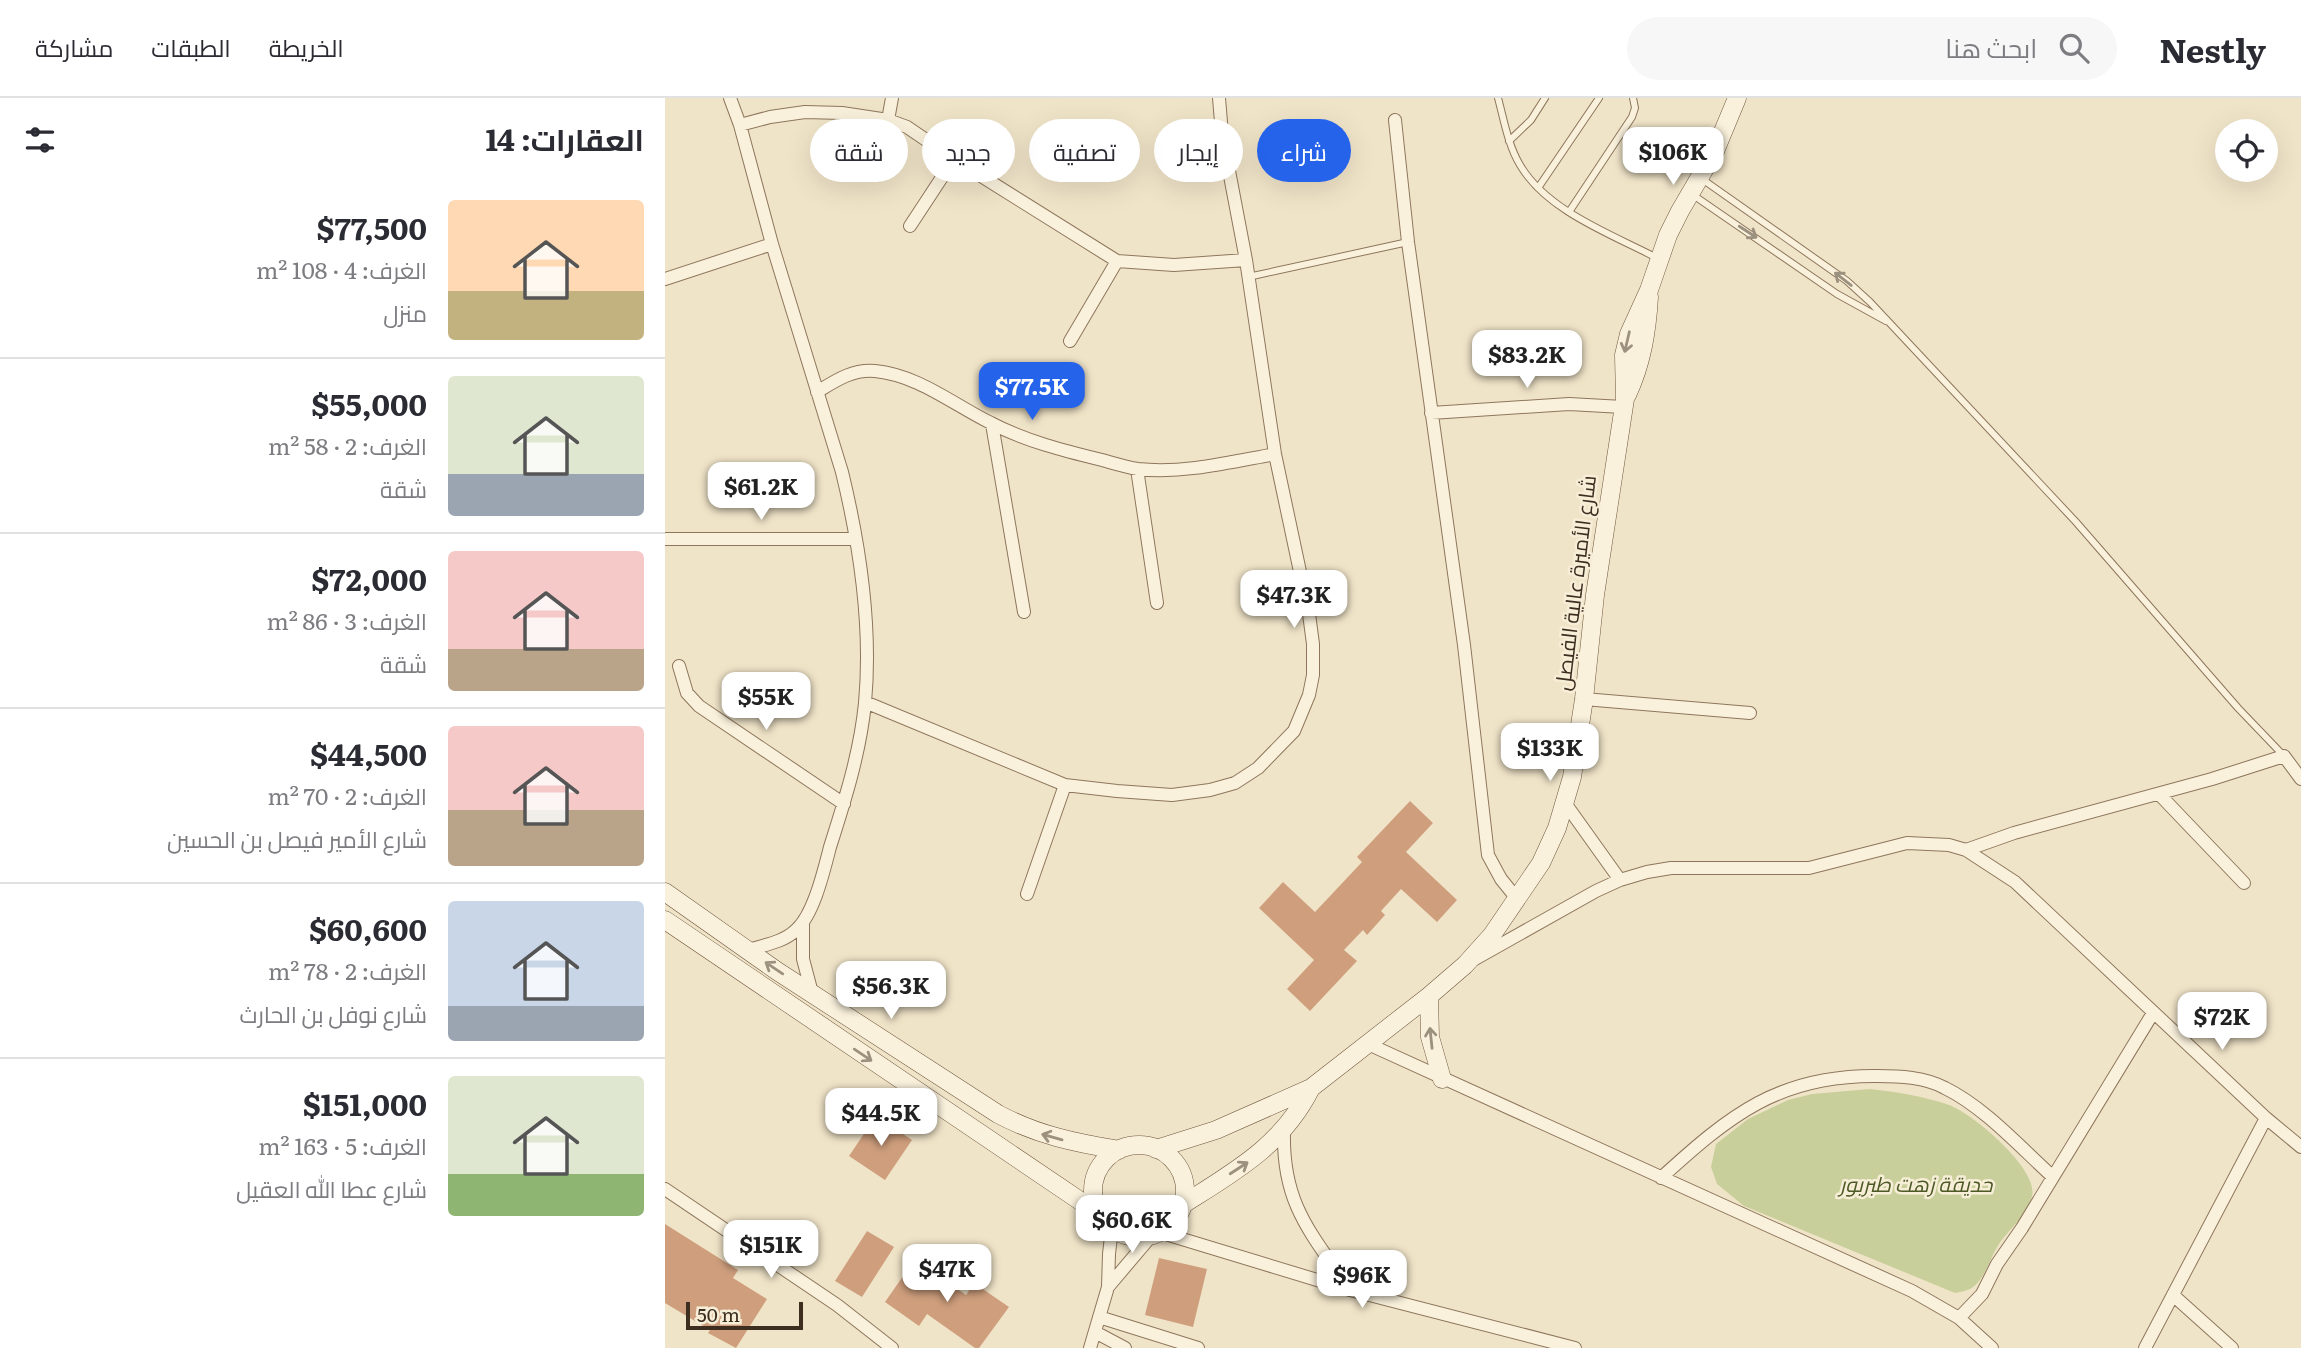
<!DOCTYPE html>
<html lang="ar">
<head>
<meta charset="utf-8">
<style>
  :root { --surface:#fff; --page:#f7f7f7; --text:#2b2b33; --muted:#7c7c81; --line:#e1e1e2; --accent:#2563eb }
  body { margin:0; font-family:Literata,Cairo,serif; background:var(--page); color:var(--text); direction:rtl; height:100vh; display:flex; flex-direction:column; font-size:26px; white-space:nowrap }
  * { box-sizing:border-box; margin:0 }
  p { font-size:23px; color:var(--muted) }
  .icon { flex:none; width:38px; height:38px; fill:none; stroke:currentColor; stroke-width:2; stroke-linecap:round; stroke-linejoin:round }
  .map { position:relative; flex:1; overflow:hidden; direction:ltr }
  .side { display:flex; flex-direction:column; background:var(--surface); width:665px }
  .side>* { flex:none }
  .hud { position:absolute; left:21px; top:21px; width:665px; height:63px; direction:rtl; display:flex; gap:14px }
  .fabs { position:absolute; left:1550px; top:21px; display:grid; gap:14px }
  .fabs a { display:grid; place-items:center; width:63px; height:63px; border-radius:50%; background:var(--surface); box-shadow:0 7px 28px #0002; font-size:35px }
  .scale { position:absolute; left:21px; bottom:18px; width:117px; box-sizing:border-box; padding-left:7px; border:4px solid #3d2e20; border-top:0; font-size:19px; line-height:24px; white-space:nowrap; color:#3d2e20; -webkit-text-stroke:5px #f7eed8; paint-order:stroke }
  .price { position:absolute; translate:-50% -60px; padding:0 16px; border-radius:14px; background:#fff; color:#222; font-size:23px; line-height:46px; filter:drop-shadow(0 2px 4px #0008) }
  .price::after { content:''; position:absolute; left:50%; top:42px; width:21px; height:16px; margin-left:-10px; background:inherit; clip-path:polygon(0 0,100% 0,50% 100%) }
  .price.current { background:var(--accent); color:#fff }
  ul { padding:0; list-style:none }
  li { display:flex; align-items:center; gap:21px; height:175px; padding:0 21px }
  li+li { border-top:2px solid var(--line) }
  li span { display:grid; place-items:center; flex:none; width:196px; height:140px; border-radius:7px; color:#555 }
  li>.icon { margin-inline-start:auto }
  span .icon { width:84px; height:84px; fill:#fffc; stroke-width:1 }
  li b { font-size:30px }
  h2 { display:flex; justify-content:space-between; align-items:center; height:84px; padding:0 21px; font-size:30px }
  .chip { padding:0 24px; border-radius:32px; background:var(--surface); box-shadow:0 7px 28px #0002; font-size:24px; line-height:63px }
  .chip.current { background:var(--accent); color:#fff }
  header { display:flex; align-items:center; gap:42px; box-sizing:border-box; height:98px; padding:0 35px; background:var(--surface); border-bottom:2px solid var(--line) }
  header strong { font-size:33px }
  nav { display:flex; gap:38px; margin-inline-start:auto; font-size:24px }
  .search { width:490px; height:63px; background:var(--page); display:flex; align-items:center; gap:18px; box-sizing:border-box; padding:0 24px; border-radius:38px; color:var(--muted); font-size:26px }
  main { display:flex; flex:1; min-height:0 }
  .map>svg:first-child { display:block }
</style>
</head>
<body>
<header>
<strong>Nestly</strong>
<div class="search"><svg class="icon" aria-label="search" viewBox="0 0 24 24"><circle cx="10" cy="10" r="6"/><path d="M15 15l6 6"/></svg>ابحث هنا</div>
<nav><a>الخريطة</a><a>الطبقات</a><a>مشاركة</a></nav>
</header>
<main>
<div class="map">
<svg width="1636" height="1250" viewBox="0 0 1636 1250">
  <rect width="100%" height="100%" fill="#f0e4c8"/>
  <path fill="#c9cf9b" d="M 1205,991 C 1232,994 1258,998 1284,1007 C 1307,1015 1374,1071 1367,1098 C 1363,1115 1344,1132 1334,1146 C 1325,1159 1320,1183 1305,1191 C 1301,1193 1294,1194 1290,1195 L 1079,1108 L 1052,1086 L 1046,1069 L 1051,1046 L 1083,1021 L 1123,1002 L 1147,996 Z"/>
  <path fill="#cf9f7d" d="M 745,703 L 768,725 L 741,754 L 792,802 L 772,824 L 736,791 L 716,813 L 720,817 L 702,837 L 698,832 L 679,852 L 692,863 L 645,913 L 622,891 L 649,862 L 594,810 L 618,784 L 650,814 L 697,764 L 692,759 Z
    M 211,1018 L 247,1042 L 220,1082 L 184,1058 Z
    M 0,1126 L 73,1172 L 68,1180 L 102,1201 L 71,1250 L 43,1235 L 45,1232 L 0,1205 Z
    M 202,1133 L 229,1149 L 197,1199 L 170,1183 Z
    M 494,1160 L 542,1171 L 528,1229 L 480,1217 Z
    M 250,1161 L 301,1197 L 309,1185 L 344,1209 L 314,1250 L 310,1250 L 262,1216 L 254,1228 L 220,1204 Z"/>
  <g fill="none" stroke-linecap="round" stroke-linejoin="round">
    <g stroke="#8d765c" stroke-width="8">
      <path id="lane" d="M 833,0 C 839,22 843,47 855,67 C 882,113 946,136 992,160
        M 844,43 L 866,22 L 880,0
        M 1037,81 L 1182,183 L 1205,204 L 1411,424 L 1573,610 L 1619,658
        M 873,90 L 934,0
        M 1028,97 L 1172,196 L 1221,223
        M 904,114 L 967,19 L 970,10 L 968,0
        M 583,179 L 743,144"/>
    </g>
    <g stroke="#8d765c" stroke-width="14">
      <path id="street" d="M 65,0 L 75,27 L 107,146 L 177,374 C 195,448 207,529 200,605 C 195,655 180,702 165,749 C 159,772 149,816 131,832 C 119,844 99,847 83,852
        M 223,22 L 227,0
        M 730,22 L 743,144 L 799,547 L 823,757 L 836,781 L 853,802
        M 75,27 L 105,19 L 140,14 L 177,15 L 223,22 L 242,29 L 289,61 L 452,163 L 509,167 L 581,162
        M 245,128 L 289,61
        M 0,181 L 107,146
        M 405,243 L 452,163
        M 152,294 C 170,283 187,271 210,273 C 253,277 289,307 326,325 C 360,343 400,353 437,362 C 448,365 461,369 473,371 C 518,376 566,364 610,356
        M 766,315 L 904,306 L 958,309
        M 327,326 L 359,514
        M 472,371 L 492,505
        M 0,441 L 191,441
        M 14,568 L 22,595 L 34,608 L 179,706
        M 919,601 L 1085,615
        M 200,604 L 400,687 L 452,693 L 507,697 L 545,692 L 570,685 L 593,670 L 629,633 L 644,597 L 648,577 L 648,546 L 644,516 L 610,356 L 581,162 L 557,36 L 554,0
        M 1494,696 L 1579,785
        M 900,705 L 955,782
        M 1301,752 L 1349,735 L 1547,681 L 1619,658 L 1636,681
        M 362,796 L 400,687
        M 138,825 L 138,861 L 147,895
        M 810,861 L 931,793 L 955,782 L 982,774 L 1006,770 L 1144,770 L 1242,745 L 1284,747 L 1301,752 L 1350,784 L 1601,1020 L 1636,1049
        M 703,946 L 1247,1193 L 1294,1220 L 1327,1250
        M 619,1033 C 617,1106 646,1135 685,1192
        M 996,1080 C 1065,1017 1114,977 1212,978 C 1234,978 1260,979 1280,990 C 1319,1009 1355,1049 1387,1078
        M 0,1091 L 172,1207 L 227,1250
        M 494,1134 L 685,1192 L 910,1250
        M 443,1189 L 487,1137
        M 1509,1198 L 1567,1250
        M 434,1219 L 533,1250
        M 1294,1220 L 1317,1196 L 1332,1166 L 1357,1130 L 1488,915
        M 430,1234 L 460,1250
        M 425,1250 L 443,1189 L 444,1156 L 447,1130
        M 1480,1250 L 1601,1020"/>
    </g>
    <g stroke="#6f573f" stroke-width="19">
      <path id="secondary" d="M 962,297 C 977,265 982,233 984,199
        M 0,794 L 112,873 L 333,1016 C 372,1037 411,1045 454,1052
        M 0,822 L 433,1115
        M 764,898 L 765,939 L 777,981
        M428 1093a46 46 0 1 1 92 0a46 46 0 1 1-92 0Z
        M 491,1051 L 551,1032 L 646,990 L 764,898 L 800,867 L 827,837 L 876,765 L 892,730 L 907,679 L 919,601 L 930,497 L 960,301 L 959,257 L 964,236 L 984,192 L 1003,137 L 1015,113 L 1050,53 L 1072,0
        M 517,1107 C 569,1074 617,1048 646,990"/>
    </g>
    <use href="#lane" stroke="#faf1dc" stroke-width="6"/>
    <use href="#street" stroke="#faf1dc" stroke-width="12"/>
    <use href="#secondary" stroke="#faf1dc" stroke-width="18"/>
  </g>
  <defs><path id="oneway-shaft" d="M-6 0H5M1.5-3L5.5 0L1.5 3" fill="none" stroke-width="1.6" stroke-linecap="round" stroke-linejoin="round" transform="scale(1.75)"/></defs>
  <g stroke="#9c907e">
    <use href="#oneway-shaft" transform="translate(1083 134) rotate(33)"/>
    <use href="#oneway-shaft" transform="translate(1178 181) rotate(-142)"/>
    <use href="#oneway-shaft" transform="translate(962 244) rotate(103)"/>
    <use href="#oneway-shaft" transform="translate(109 870) rotate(-146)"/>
    <use href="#oneway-shaft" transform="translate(766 940) rotate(-96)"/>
    <use href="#oneway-shaft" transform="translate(198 957) rotate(34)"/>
    <use href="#oneway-shaft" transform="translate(387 1039) rotate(-164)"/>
    <use href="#oneway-shaft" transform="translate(574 1070) rotate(-33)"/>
  </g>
  <g text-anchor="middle" stroke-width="5" stroke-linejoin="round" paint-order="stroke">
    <g font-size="21" fill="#3d2e20" stroke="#f7eed8">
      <text transform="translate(911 485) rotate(-83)" y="7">شارع الأميرة عالية الفيصل</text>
    </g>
    <g font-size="21" font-style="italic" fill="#4d5a26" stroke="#f7eed8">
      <text x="1251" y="1094">حديقة زهت طبربور</text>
    </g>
  </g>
</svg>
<div class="fabs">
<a><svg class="icon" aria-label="locate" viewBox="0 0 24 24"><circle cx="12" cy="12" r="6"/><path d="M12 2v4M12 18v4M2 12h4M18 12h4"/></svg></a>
</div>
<div class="scale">50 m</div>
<b class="price" style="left:1008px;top:89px">$106K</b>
<b class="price" style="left:862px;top:292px">$83.2K</b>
<b class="price current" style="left:367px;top:324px">$77.5K</b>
<b class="price" style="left:96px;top:424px">$61.2K</b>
<b class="price" style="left:629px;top:532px">$47.3K</b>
<b class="price" style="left:101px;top:634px">$55K</b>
<b class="price" style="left:885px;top:685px">$133K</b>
<b class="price" style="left:226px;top:923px">$56.3K</b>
<b class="price" style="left:1557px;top:954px">$72K</b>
<b class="price" style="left:216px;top:1050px">$44.5K</b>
<b class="price" style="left:467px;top:1157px">$60.6K</b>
<b class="price" style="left:106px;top:1182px">$151K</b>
<b class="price" style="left:282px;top:1206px">$47K</b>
<b class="price" style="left:697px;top:1212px">$96K</b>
<div class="hud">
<a class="chip current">شراء</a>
<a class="chip">إيجار</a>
<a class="chip">تصفية</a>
<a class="chip">جديد</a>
<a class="chip">شقة</a>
</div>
</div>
<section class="side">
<h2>العقارات: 14<svg class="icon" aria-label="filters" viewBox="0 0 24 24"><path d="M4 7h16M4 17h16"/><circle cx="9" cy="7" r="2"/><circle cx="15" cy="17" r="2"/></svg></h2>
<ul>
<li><span style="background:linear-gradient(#ffd9b3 65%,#c2b280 0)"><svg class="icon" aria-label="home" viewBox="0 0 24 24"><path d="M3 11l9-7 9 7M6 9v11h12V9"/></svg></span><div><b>$77,500</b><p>الغرف: 4 · 108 m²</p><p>منزل</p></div></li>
<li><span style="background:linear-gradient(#dfe7d0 70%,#9aa5b1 0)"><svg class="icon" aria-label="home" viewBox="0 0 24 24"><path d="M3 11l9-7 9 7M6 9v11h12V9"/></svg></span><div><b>$55,000</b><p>الغرف: 2 · 58 m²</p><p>شقة</p></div></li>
<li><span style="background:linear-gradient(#f6c9c9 70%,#b9a48a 0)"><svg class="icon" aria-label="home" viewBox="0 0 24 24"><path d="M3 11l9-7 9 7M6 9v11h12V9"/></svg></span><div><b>$72,000</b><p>الغرف: 3 · 86 m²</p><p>شقة</p></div></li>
<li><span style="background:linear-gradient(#f6c9c9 60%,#b9a48a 0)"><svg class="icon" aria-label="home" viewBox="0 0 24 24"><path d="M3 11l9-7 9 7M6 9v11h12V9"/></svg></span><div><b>$44,500</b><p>الغرف: 2 · 70 m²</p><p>شارع الأمير فيصل بن الحسين</p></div></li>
<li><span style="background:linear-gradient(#c9d6e8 75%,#9aa5b1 0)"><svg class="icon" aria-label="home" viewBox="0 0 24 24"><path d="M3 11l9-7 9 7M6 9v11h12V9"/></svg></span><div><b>$60,600</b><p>الغرف: 2 · 78 m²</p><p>شارع نوفل بن الحارث</p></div></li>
<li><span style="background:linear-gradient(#dfe7d0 70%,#8fb573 0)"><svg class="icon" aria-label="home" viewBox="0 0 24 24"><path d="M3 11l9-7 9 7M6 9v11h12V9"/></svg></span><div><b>$151,000</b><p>الغرف: 5 · 163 m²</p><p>شارع عطا الله العقيل</p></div></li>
</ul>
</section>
</main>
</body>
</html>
